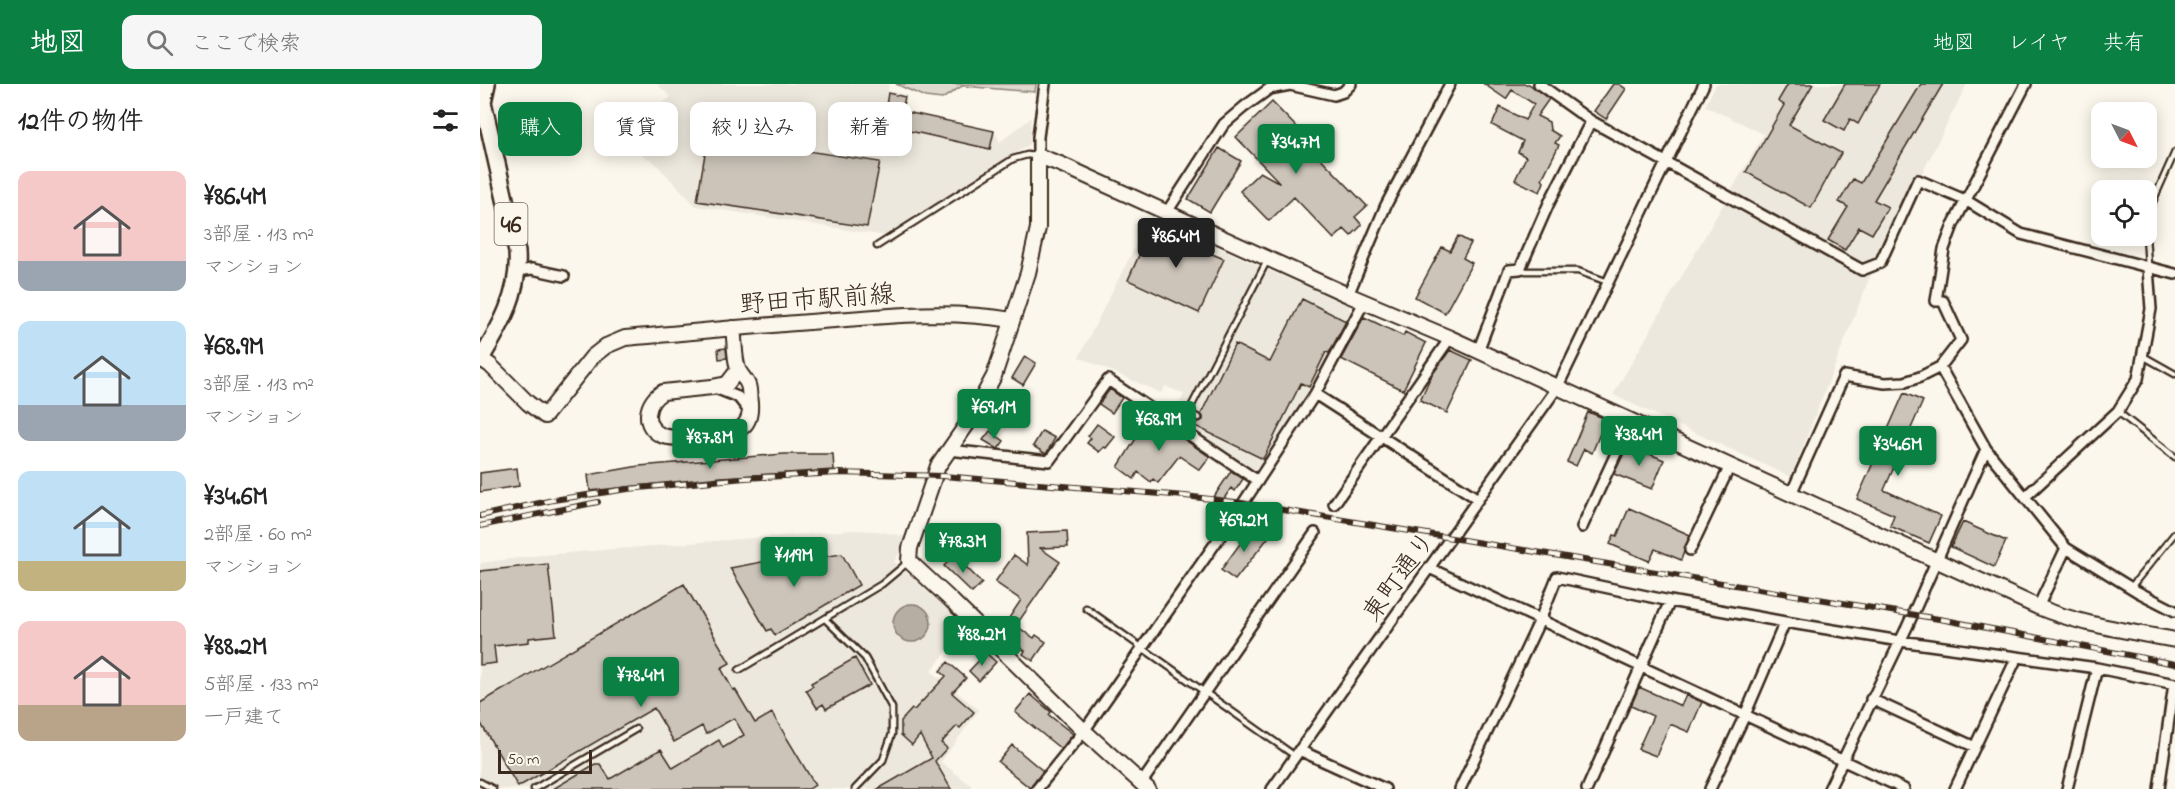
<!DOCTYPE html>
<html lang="ja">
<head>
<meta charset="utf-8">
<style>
  :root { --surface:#fff; --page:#f6f6f6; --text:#222; --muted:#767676; --accent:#0b8043 }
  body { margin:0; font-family:"Indie Flower","Klee One",sans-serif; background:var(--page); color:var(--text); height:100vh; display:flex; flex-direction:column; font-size:22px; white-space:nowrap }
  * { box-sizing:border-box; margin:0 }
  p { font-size:20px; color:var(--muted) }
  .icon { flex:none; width:33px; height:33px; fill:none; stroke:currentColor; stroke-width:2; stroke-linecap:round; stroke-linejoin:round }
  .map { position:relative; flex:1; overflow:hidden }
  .side { display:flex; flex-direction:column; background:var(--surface); width:480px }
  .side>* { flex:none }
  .guide { position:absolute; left:18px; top:18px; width:570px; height:54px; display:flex; gap:12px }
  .needle { width:39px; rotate:132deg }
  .tools { position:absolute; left:1611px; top:18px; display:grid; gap:12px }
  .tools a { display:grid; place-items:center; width:66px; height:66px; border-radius:12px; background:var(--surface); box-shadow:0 3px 15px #0003; font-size:30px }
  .scale { position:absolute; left:18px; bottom:15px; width:94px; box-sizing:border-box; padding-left:6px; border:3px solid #3b2a1e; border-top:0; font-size:16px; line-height:21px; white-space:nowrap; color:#3b2a1e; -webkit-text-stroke:4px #fbf7ec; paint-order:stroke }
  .price { position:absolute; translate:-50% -51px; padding:0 14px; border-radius:6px; background:var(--accent); color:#fff; font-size:20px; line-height:39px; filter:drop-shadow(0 2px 3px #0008) }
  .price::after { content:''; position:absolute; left:50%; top:36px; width:18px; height:14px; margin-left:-9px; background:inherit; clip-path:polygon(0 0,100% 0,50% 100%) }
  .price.selected { background:#222; color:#fff }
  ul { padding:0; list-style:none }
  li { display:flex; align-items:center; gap:18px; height:150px; padding:0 18px }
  li span { display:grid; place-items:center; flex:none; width:168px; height:120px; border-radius:12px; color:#555 }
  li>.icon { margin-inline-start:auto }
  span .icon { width:72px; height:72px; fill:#fffc; stroke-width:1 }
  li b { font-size:26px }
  h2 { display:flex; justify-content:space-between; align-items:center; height:72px; padding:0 18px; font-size:26px }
  .pill { padding:0 21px; border-radius:12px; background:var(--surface); box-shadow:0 3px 15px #0003; font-size:21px; line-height:54px }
  .pill.selected { background:var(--accent); color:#fff }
  header { display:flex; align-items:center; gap:36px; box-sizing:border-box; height:84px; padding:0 30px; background:var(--accent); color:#fff }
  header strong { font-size:28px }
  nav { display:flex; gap:33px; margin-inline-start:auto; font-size:21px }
  .search { width:420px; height:54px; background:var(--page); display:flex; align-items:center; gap:15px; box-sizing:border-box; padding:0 21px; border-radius:12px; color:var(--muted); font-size:22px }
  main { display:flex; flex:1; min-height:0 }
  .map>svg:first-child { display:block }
</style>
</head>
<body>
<header>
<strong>地図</strong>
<div class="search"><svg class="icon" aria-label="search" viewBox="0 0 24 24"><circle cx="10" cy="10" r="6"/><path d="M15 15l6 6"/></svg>ここで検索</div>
<nav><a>地図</a><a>レイヤ</a><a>共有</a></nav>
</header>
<main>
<section class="side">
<h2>12件の物件<svg class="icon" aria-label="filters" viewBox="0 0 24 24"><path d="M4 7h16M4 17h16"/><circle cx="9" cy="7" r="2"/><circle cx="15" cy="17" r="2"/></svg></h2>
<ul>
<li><span style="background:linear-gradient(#f6c9c9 75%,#9aa5b1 0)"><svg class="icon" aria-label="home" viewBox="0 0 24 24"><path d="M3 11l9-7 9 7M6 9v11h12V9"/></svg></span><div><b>¥86.4M</b><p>3部屋 · 113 m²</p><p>マンション</p></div></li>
<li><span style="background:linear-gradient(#bfe0f5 70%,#9aa5b1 0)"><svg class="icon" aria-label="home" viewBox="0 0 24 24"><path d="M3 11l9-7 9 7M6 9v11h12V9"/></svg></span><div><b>¥68.9M</b><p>3部屋 · 113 m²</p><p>マンション</p></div></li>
<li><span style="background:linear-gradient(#bfe0f5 75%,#c2b280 0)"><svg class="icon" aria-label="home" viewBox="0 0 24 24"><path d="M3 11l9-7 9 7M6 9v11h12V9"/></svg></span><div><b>¥34.6M</b><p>2部屋 · 60 m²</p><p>マンション</p></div></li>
<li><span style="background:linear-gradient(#f6c9c9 70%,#b9a48a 0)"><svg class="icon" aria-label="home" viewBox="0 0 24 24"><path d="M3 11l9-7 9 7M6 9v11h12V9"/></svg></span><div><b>¥88.2M</b><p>5部屋 · 133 m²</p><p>一戸建て</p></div></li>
</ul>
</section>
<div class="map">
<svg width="1695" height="705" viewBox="0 0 1695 705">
  <rect width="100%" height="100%" fill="#fbf7ec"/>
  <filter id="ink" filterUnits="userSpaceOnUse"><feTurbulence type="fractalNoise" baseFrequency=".0167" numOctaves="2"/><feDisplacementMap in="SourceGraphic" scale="12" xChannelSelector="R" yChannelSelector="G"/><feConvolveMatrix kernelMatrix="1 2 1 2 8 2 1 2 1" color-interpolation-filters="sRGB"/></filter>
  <g filter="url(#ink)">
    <path fill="#ede8dd" d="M 177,0 L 409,0 L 408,7 L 426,11 L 422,26 L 514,46 L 520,58 L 551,34 L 550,60 L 406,152 L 216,122 L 173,77 L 162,71 L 154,42 L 191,13 Z
      M 1236,0 L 1487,0 L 1389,195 L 1311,393 L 1133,311 L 1284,50 L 1225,22 Z
      M 670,133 L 869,222 L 872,230 L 856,258 L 828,308 L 774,389 L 692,335 L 704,310 L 685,302 L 681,309 L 599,273 Z
      M 373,446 L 397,447 L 428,453 L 414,478 L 427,489 L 435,493 L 487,542 L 451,587 L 499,626 L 461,678 L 492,702 L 489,705 L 0,705 L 0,479 L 62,471 Z"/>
    <path fill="#dfd9ce" stroke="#8d8276" stroke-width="1.5" d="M 416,0 L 556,0 L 555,8 L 482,2 L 462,15 L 445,13 Z"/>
    <path fill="#b6aea2" stroke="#85796d" stroke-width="1.5" d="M413 539a19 19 0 1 1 38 0a19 19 0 1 1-38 0Z"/>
    <path fill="#ccc4b9" stroke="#3b2a1e" stroke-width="1.5" d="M 1004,0 L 1049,0 L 1069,15 L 1057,32 L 1069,38 L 1070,46 L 1080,52 L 1075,59 L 1079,61 L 1062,95 L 1064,98 L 1060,108 L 1035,96 L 1046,73 L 1038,68 L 1043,57 L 1012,41 L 1020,23 L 1045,36 L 1054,20 L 1032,6 L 1026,15 Z
      M 1133,0 L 1139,0 L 1146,5 L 1126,35 L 1114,27 Z
      M 1308,0 L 1333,0 L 1309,41 L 1361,69 L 1331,124 L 1266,88 L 1304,21 L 1298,17 Z
      M 1365,0 L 1400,0 L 1378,40 L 1370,35 L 1364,47 L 1344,36 Z
      M 1441,0 L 1463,0 L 1394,116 L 1408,123 L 1392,150 L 1379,143 L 1365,166 L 1348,156 L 1368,123 L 1359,118 L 1373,95 L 1381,99 Z
      M 408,9 L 425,13 L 422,27 L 514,47 L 510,65 L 403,41 Z
      M 792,18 L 826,53 L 823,56 L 887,122 L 875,133 L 882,141 L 871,152 L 864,145 L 854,155 L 814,113 L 789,137 L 760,107 L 780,88 L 800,99 L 756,53 Z
      M 228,52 L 400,78 L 387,143 L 217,117 Z
      M 739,64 L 761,77 L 730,128 L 708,115 Z
      M 673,140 L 721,162 L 720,165 L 744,175 L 719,229 L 648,196 Z
      M 978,152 L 991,159 L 983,174 L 992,179 L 965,229 L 935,213 L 962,163 L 970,167 Z
      M 822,215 L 866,237 L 849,269 L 846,268 L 829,303 L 821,299 L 783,375 L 715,342 L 717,338 L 723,336 L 723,333 L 721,330 L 755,260 L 790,278 Z
      M 884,233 L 923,252 L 925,248 L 946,259 L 923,306 L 861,275 Z
      M 246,264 L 247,274 L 239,275 L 238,265 Z
      M 970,266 L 992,276 L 967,329 L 940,316 L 952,291 Z
      M 545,272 L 556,279 L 543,301 L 532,294 Z
      M 630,305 L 642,314 L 632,329 L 619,320 Z
      M 1424,309 L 1443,317 L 1404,406 L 1461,432 L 1449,459 L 1410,442 L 1414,431 L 1377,415 Z
      M 1108,328 L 1126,335 L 1112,369 L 1104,365 L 1096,382 L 1087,378 Z
      M 670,332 L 730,373 L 720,386 L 699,372 L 678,399 L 673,395 L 671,398 L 658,388 L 654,395 L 638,383 Z
      M 617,340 L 635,353 L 626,364 L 624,363 L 619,368 L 607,359 L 611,354 L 608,352 Z
      M 510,347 L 524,357 L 518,365 L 503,356 Z
      M 562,347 L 575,354 L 566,370 L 553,362 Z
      M 1148,361 L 1184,376 L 1172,405 L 1134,390 Z
      M 304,370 L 353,370 L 354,386 L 241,393 L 110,407 L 108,391 L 159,382 Z
      M 37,384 L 39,402 L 0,408 L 0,389 Z
      M 751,387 L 763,395 L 755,407 L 751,404 L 739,422 L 731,417 Z
      M 1149,424 L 1210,451 L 1201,476 L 1175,465 L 1169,477 L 1130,460 L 1134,451 L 1137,452 Z
      M 1483,438 L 1526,457 L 1514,483 L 1471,463 Z
      M 772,443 L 788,454 L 755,496 L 741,486 Z
      M 587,447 L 588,463 L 560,464 L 580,478 L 537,540 L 529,534 L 541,516 L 515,498 L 534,471 L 548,481 L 547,449 Z
      M 362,470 L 379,501 L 295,551 L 291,545 L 287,547 L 250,484 L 292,476 L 292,480 Z
      M 474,471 L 502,499 L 492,509 L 464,482 Z
      M 68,480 L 76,551 L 49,554 L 49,558 L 14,562 L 16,579 L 0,581 L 0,487 Z
      M 204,500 L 250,579 L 241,584 L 253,606 L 255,605 L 275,639 L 292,629 L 335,701 L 329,705 L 73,705 L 115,680 L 120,680 L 130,695 L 181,665 L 193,684 L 239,656 L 243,664 L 264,651 L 254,634 L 226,650 L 222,642 L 194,658 L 174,624 L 38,703 L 0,638 L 0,619 Z
      M 529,537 L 554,554 L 556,551 L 566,558 L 553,577 L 543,570 L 545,567 L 520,550 Z
      M 492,549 L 500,557 L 492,567 L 484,559 Z
      M 506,569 L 516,578 L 499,597 L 489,587 Z
      M 375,574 L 390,601 L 346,625 L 343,620 L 337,624 L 326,606 L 333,602 L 331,599 Z
      M 468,578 L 486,594 L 472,609 L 494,628 L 480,644 L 477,642 L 461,659 L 467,664 L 455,677 L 471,705 L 398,705 L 452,674 L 440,651 L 432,661 L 421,651 L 421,637 L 432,625 L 434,626 L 466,592 L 460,587 Z
      M 1159,603 L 1201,622 L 1206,611 L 1222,618 L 1209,648 L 1190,640 L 1176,672 L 1158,665 L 1173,632 L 1151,622 Z
      M 550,610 L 571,628 L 569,631 L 593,650 L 581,665 L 535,628 Z
      M 532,661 L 563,687 L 550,704 L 518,678 Z"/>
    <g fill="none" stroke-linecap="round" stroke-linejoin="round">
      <g stroke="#3b2a1e" stroke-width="9">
        <path id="lane" d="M 1666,133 L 1695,68
          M 1666,152 L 1668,182
          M 397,162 L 533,75 L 547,71 L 555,72
          M 1040,185 L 1046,187 L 1098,187 L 1128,198
          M 1663,272 L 1695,290
          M 1638,328 L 1695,373
          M 719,334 L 713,331 L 711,323 L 787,177
          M 1651,503 L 1695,449
          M 606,524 L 815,672
          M 345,535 L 385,574 L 412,624 L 412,650 L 403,676 L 375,705
          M 259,586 L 402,500 L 427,479
          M 0,698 L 13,705
          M 54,705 L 156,645"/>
      </g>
      <g stroke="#3b2a1e" stroke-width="14">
        <path id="street" d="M 1059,0 L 1111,37 L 1382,186 L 1400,179 L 1438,96 L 1487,117 L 1541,150 L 1695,190
          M 558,72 L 558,53 L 565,0
          M 687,128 L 744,40 L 764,23 L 789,5 L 810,1 L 854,11 L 863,8 L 871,0
          M 38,187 L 52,185 L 84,192
          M 868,211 L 906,121 L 970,0
          M 998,267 L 1029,186 L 1040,185 L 1069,119 L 1111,37
          M 1460,283 L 1506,365 L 1586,464 L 1658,508 L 1695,527
          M 235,304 L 258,313 L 269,327
          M 835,310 L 998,415
          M 469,366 L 569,377 L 628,296 L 778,397
          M 1311,410 L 1364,292 L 1405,299 L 1425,298 L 1440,293 L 1460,283 L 1481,256 L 1463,217 L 1456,217 L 1464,165 L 1473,141 L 1546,0
          M 1545,413 L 1638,327 L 1658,295 L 1671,225 L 1668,184
          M 854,420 L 970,254
          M 1102,443 L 1151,337
          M 1210,466 L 1250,382
          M 949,484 L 1424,705
          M 1558,523 L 1586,464
          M 1391,615 L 1495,663
          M 819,666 L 905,705
          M 661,700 L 835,449
          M 557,705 L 604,647 L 758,427 L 835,310 L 884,218
          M 792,705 L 1077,304 L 1224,0
          M 980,705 L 1060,536 L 1077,493 L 1190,517 L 1305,538 L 1420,557 L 1617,584 L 1695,600
          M 1107,705 L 1190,517
          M 1230,705 L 1265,631 L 1305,538
          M 1349,705 L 1428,541 L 1506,365
          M 1475,705 L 1537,573
          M 1587,705 L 1617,584
          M 1679,705 L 1694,600"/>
      </g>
      <g stroke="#3b2a1e" stroke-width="18">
        <path id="secondary" d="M 253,244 C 255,257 254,273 258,285 C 260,291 266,295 268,301 C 270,306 269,314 270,319 C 272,348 254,348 231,350 C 216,351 194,357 181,351 C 161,342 166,317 183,308 L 232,303 L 247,300 L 258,286
          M 1,275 L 10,281 L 48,319 L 65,332 L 112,273 L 126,262 L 145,254 C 215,248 285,241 355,236 C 414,231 473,226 532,236
          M 668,705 L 604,647 L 472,517 L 429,477 L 430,464 L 458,382 L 492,333 L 514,292 L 548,189 L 558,144 L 558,72 L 580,80 L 868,211 L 970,254 L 1558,523 C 1601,541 1650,547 1695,556"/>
      </g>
      <g stroke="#3b2a1e" stroke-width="20">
        <path id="primary" d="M 0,276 C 21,242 40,209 37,168 L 3,18 L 7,0"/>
      </g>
      <use href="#lane" stroke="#fbf7ec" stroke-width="4.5"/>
      <use href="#street" stroke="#fbf7ec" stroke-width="9"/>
      <use href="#secondary" stroke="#fbf7ec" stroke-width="14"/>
      <use href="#primary" stroke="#fbf7ec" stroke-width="15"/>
      <g stroke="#3b2a1e" stroke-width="6">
        <path id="rail" d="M 0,432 L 73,416 L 148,405 L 265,394 L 359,389 L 463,392 L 705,412 L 755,418 L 1465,536 L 1695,580
          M 0,442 L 118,418"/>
      </g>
      <use href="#rail" stroke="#fbf7ec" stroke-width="4" stroke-dasharray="11" stroke-linecap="butt"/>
    </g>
  </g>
  <g text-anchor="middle" stroke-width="4.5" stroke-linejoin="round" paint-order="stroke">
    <rect fill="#fbf7ec" stroke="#75685c" stroke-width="1.5" x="14.5" y="119" width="33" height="42" rx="4.5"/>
    <g font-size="24" font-weight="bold" fill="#3b2a1e">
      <text x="31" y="148">46</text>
    </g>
    <g font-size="26" fill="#3b2a1e" stroke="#fbf7ec">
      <text transform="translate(337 214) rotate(-4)" y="9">野田市駅前線</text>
      <text transform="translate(918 492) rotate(-54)" y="9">東町通り</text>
    </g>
  </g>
</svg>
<div class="tools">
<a><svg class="needle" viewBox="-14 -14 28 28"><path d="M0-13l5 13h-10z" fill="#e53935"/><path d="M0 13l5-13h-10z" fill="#767676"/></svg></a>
<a><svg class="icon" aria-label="locate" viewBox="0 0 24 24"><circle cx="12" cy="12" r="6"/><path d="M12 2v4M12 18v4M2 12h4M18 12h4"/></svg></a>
</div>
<div class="scale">50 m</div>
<b class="price" style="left:816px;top:91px">¥34.7M</b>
<b class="price selected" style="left:696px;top:185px">¥86.4M</b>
<b class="price" style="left:514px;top:356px">¥69.1M</b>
<b class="price" style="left:679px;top:368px">¥68.9M</b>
<b class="price" style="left:1159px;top:383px">¥38.4M</b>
<b class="price" style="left:230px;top:386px">¥87.8M</b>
<b class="price" style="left:1418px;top:393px">¥34.6M</b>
<b class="price" style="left:764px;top:469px">¥69.2M</b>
<b class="price" style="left:483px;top:490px">¥78.3M</b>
<b class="price" style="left:314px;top:504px">¥119M</b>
<b class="price" style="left:502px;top:583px">¥88.2M</b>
<b class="price" style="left:161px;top:624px">¥78.4M</b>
<div class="guide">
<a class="pill selected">購入</a>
<a class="pill">賃貸</a>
<a class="pill">絞り込み</a>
<a class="pill">新着</a>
</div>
</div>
</main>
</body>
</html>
